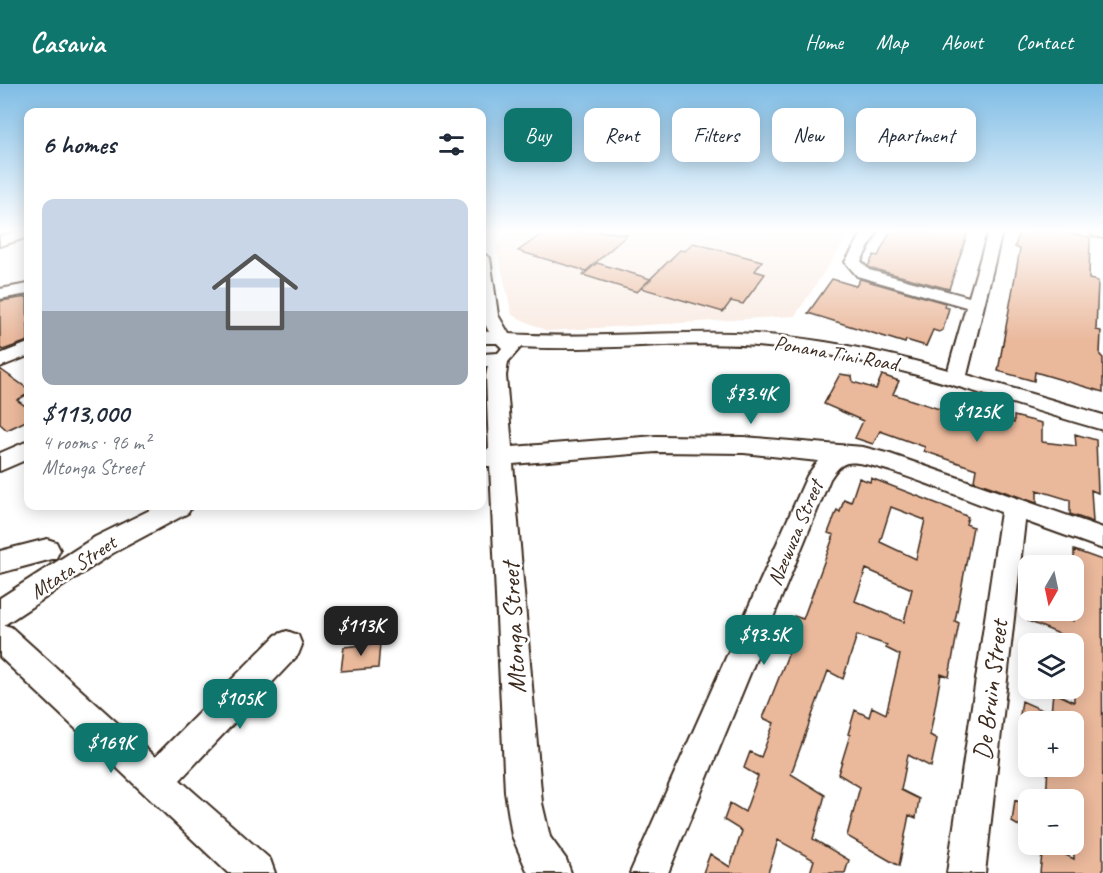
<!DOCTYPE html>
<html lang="en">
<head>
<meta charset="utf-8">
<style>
  :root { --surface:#fff; --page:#f6f6f7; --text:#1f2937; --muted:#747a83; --line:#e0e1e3; --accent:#0f766e }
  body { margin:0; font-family:Caveat,sans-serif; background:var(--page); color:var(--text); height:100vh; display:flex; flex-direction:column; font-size:22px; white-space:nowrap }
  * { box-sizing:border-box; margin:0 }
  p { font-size:20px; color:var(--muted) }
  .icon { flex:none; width:33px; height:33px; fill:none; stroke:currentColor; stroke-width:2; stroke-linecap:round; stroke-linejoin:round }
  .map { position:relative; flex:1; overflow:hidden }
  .side { position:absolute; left:24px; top:24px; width:462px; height:402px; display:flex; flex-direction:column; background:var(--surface); border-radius:12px; box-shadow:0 3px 15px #0003 }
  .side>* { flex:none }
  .hud { position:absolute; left:504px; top:24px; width:508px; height:54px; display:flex; gap:12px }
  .needle { width:39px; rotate:189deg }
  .buttons { position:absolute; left:1018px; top:471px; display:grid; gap:12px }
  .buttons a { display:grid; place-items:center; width:66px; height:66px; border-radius:12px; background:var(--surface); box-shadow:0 3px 15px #0003; font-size:30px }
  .price { position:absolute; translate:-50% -51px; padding:0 14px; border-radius:12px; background:var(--accent); color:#fff; font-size:20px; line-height:39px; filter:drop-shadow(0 2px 3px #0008) }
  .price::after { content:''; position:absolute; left:50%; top:36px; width:18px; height:14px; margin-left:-9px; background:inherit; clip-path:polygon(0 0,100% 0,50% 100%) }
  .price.active { background:#222; color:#fff }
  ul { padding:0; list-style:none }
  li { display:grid; align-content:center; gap:12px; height:318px; padding:0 18px }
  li+li { border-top:2px solid var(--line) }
  li span { display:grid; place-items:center; height:186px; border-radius:12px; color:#555 }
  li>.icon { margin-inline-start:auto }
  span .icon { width:108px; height:108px; fill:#fffc; stroke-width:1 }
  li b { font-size:26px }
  h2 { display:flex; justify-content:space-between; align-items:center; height:72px; padding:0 18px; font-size:26px }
  .pill { padding:0 21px; border-radius:12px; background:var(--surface); box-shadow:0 3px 15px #0003; font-size:21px; line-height:54px }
  .pill.active { background:var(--accent); color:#fff }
  header { display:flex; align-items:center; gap:36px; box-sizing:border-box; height:84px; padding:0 30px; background:var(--accent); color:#fff }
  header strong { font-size:28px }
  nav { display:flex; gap:33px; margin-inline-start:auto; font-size:21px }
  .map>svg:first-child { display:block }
</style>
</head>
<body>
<header>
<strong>Casavia</strong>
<nav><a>Home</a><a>Map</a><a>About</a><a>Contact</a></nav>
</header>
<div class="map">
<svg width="1103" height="789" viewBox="0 0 1103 789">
  <rect width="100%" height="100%" fill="#fff"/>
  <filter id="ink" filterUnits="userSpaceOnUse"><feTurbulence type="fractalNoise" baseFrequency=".0167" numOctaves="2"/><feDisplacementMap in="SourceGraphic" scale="12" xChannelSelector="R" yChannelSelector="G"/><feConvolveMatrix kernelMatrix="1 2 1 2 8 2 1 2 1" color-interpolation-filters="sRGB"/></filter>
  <g filter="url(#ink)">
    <path fill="#f9eae1" d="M 510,148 L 851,148 L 795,232 L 547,247 L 512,231 L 496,161 Z"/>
    <path fill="#eab89b" stroke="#3b2a1e" stroke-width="1.5" fill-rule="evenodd" d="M 545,148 L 611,148 L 627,151 L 586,187 L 518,167 Z
      M 890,148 L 968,148 L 949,205 L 870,184 L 868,182 L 874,171 L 878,172 Z
      M 1019,148 L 1063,148 L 1090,153 L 1089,195 L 1098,197 L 1096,246 L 1101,247 L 1100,271 L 1103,274 L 1103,308 L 1035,288 L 1034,297 L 998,287 L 1020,165 L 1015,163 Z
      M 693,159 L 762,177 L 755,187 L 765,190 L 743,220 L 731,217 L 723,228 L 641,204 L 680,166 L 685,167 Z
      M 597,179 L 651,195 L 637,208 L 583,191 Z
      M 832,195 L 856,202 L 860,195 L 945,219 L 944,223 L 949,224 L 943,246 L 939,248 L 933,246 L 926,262 L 906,256 L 905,259 L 808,229 Z
      M 27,213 L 28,257 L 3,266 L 0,264 L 0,217 Z
      M 0,285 L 28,305 L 28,310 L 17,316 L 28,324 L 28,336 L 7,346 L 0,340 Z
      M 840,290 L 852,292 L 853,298 L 876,305 L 882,291 L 899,297 L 893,310 L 936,324 L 947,326 L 953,315 L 971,320 L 969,325 L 1014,339 L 1014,332 L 1042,339 L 1042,358 L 1076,362 L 1075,350 L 1096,356 L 1098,409 L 1091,406 L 1093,438 L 1070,430 L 1070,416 L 1037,406 L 1037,419 L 974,397 L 976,385 L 924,367 L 925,363 L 880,347 L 873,360 L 855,354 L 863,337 L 824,320 Z
      M 859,394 L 870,398 L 871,394 L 951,425 L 968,433 L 966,440 L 973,443 L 955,537 L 959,539 L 949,593 L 941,590 L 930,651 L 937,655 L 931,683 L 908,671 L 901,706 L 919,715 L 916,734 L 909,731 L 899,782 L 847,752 L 860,703 L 838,690 L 850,651 L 848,650 L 855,626 L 869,633 L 872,623 L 886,630 L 900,571 L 886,564 L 887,561 L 857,551 L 843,595 L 828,587 L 791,690 L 825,711 L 813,755 L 849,776 L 845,789 L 810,789 L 814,776 L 778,756 L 768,789 L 703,789 L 710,770 L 730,783 L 742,747 L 724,736 L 730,719 L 745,728 L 758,692 L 744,684 L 750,668 L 761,673 L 774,639 L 763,634 L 789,568 L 790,558 L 784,555 L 794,532 L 803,535 L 834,451 L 828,449 L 837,426 L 840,428 L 844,415 L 851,418 ZM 891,423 L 925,436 L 916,475 L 880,458 ZM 866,485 L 912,505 L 904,538 L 855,517 Z
      M 1074,466 L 1102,476 L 1103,789 L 1040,789 L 1043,760 L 1074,775 L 1074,716 L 1046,716 L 1048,682 L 1074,682 L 1074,638 L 1019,638 L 1022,617 L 1051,630 L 1053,608 L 1074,618 L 1074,556 L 1028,537 L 1029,523 L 1029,526 L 1048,526 L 1074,537 Z
      M 380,559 L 378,584 L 341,587 L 344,563 Z
      M 1015,716 L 1029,723 L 1029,748 L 1012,738 Z"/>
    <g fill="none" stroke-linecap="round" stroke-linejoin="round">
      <g stroke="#3b2a1e" stroke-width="4">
        <path id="minor" d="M 14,148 L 28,148 L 28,153 L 0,162 L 0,152 Z
          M 863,148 L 877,148 L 861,177 L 869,186 L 969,213 L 988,148 L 1002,148 L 967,291 L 1103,331 L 1103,346 C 991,315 885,273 768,263 C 686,255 603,268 521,263 L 508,278 L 506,292 L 512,363 L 656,352 L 744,353 L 863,363 L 890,370 L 1103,444 L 1103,465 L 1025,437 L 985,789 L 947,789 L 1001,428 C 974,419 869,373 847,379 C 839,381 834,389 830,395 L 668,789 L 630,789 L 807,392 L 818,377 L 744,369 L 656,368 L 513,380 L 542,719 L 550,753 L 566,775 L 571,789 L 528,789 L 512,752 L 505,708 L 490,382 L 482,382 L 482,366 L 489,365 L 486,292 L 488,282 L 482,282 L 482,270 L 498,269 L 502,264 L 497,259 L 482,259 L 482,247 L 489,248 L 482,234 L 482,169 L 490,174 L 498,231 L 509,250 C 584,255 658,247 733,249 C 806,251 878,266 948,286 L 966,223 L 857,192 L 845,178 Z
          M 1090,148 L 1103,148 L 1103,154 L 1092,151 Z
          M 28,200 L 28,210 L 0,215 L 0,205 Z
          M 28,259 L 28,272 L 0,283 L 0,270 Z
          M 28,357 L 28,375 L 0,387 L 0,369 Z
          M 158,422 L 192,422 L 188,429 L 113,469 L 4,541 L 11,543 L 155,673 L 276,551 L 287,547 L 298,551 L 302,561 L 298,571 L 180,696 L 270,775 L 275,789 L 228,789 L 0,573 L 0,514 L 95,453 Z
          M 47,455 L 56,458 L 60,466 L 56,474 L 0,489 L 0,467 Z"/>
      </g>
      <use href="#minor" fill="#fff" fill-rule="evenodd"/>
    </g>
  </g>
  <linearGradient id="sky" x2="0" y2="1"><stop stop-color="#7ebce5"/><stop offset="0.57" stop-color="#fff"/><stop offset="1" stop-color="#fff" stop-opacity="0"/></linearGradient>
  <rect width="1103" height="258" fill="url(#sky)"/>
  <g text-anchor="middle" stroke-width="5" stroke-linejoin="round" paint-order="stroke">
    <g font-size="21" fill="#3b2a1e" stroke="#fff">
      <text transform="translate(836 269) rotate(10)" y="7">Ponana Tini Road</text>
      <text transform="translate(795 449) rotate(-67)" y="7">Nzewuza Street</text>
      <text transform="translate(73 483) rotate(-33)" y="7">Mtata Street</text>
    </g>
    <g font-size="26" fill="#3b2a1e" stroke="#fff">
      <text transform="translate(513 544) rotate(-93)" y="9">Mtonga Street</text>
      <text transform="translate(990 606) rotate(-83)" y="9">De Bruin Street</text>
    </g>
  </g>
</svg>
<div class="buttons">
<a><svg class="needle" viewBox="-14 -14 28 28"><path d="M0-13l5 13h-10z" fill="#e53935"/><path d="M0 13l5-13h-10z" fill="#747a83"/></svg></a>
<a><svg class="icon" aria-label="layers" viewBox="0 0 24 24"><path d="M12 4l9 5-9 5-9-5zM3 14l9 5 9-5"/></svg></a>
<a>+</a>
<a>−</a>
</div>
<b class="price" style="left:751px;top:341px">$73.4K</b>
<b class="price" style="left:977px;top:359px">$125K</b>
<b class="price active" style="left:361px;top:573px">$113K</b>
<b class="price" style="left:764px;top:582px">$93.5K</b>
<b class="price" style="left:240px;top:646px">$105K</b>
<b class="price" style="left:111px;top:690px">$169K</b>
<div class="hud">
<a class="pill active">Buy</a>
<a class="pill">Rent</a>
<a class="pill">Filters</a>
<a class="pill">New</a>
<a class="pill">Apartment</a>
</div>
<section class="side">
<h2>6 homes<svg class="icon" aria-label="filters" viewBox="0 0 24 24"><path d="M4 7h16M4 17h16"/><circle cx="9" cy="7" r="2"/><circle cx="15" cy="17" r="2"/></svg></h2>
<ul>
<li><span style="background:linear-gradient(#c9d6e8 60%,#9aa5b1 0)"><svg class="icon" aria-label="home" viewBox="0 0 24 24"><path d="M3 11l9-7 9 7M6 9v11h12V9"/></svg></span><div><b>$113,000</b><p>4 rooms · 96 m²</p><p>Mtonga Street</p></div></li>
</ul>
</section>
</div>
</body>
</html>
